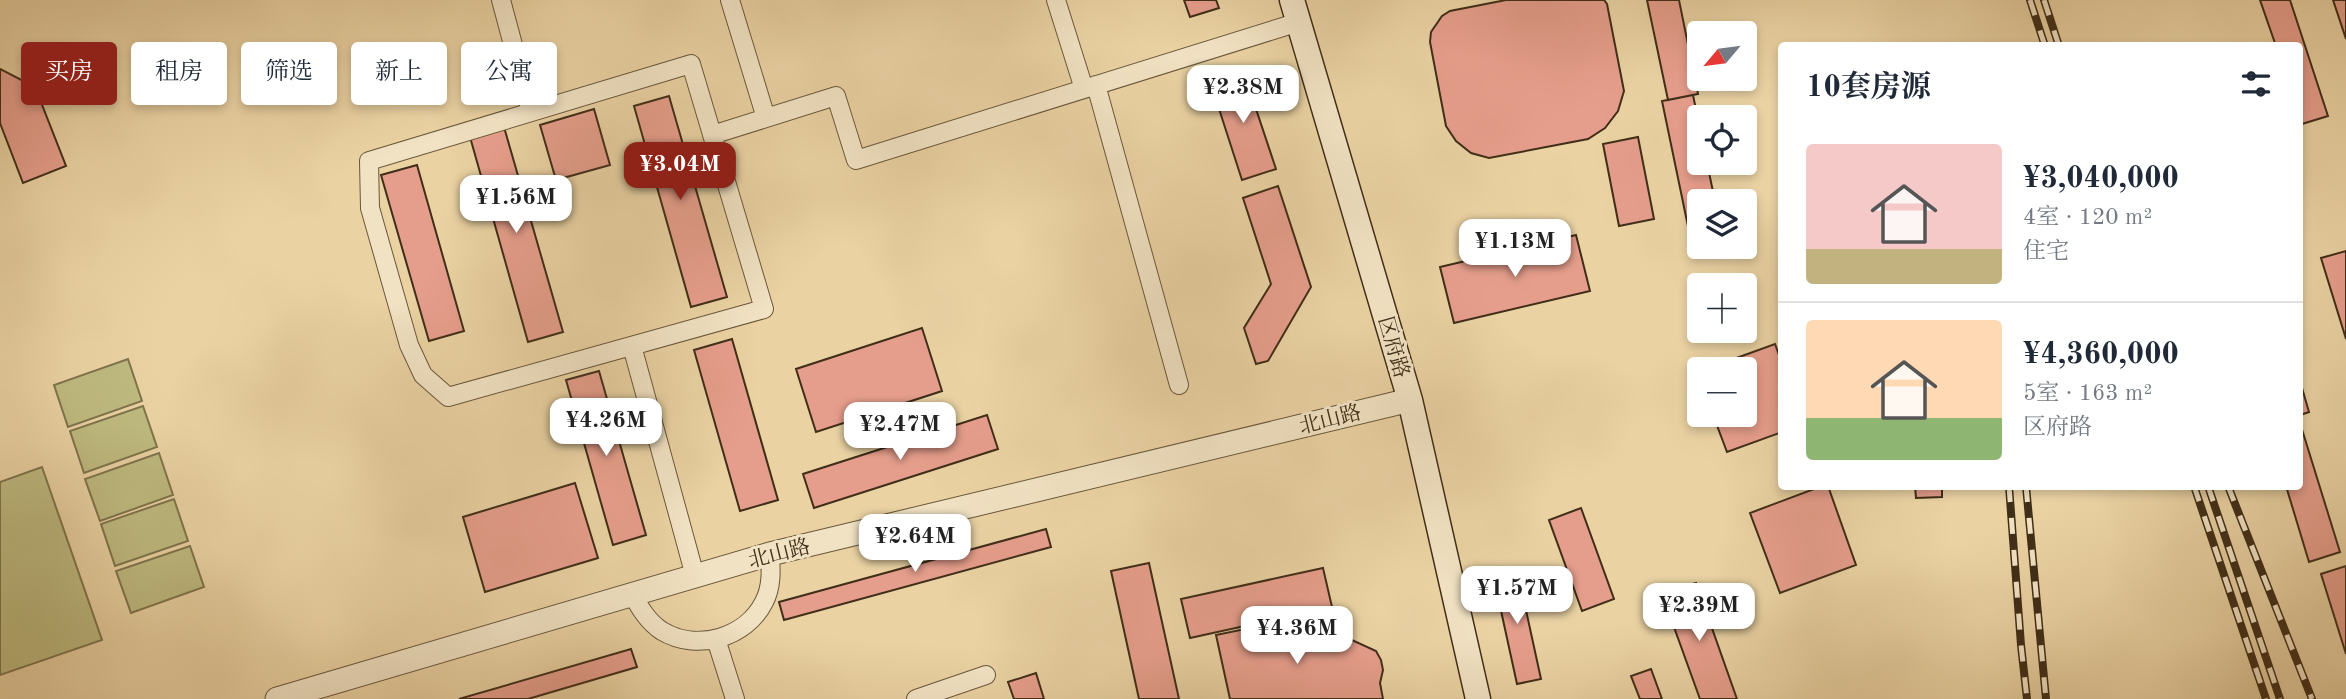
<!DOCTYPE html>
<html lang="zh">
<head>
<meta charset="utf-8">
<style>
  :root { --surface:#fff; --page:#f2f2f3; --text:#1f2937; --muted:#747a83; --line:#e0e1e3; --accent:#8f2418 }
  body { margin:0; font-family:"Old Standard TT","Noto Serif SC",serif; background:var(--page); color:var(--text); height:100vh; display:flex; flex-direction:column; font-size:26px; white-space:nowrap }
  * { box-sizing:border-box; margin:0 }
  p { font-size:23px; color:var(--muted) }
  .icon { flex:none; width:38px; height:38px; fill:none; stroke:currentColor; stroke-width:2; stroke-linecap:round; stroke-linejoin:round }
  .map { position:relative; flex:1; overflow:hidden }
  .panel { position:absolute; left:1778px; top:42px; width:525px; height:448px; display:flex; flex-direction:column; background:var(--surface); border-radius:7px; box-shadow:0 4px 10px #0003 }
  .panel>* { flex:none }
  .guide { position:absolute; left:21px; top:42px; width:665px; height:63px; display:flex; gap:14px }
  .needle { width:46px; rotate:241deg }
  .tools { position:absolute; left:1687px; top:21px; display:grid; gap:14px }
  .tools a { display:grid; place-items:center; width:70px; height:70px; border-radius:7px; background:var(--surface); box-shadow:0 4px 10px #0003; font-size:35px }
  .price { position:absolute; translate:-50% -60px; padding:0 16px; border-radius:14px; background:#fff; color:#222; font-size:23px; line-height:46px; filter:drop-shadow(0 2px 4px #0008) }
  .price::after { content:''; position:absolute; left:50%; top:42px; width:21px; height:16px; margin-left:-10px; background:inherit; clip-path:polygon(0 0,100% 0,50% 100%) }
  .price.on { background:var(--accent); color:#fff }
  ul { padding:0; list-style:none }
  li { display:flex; align-items:center; gap:21px; height:175px; padding:0 28px }
  li+li { border-top:2px solid var(--line) }
  li span { display:grid; place-items:center; flex:none; width:196px; height:140px; border-radius:7px; color:#555 }
  li>.icon { margin-inline-start:auto }
  span .icon { width:84px; height:84px; fill:#fffc; stroke-width:1 }
  li b { font-size:30px }
  h2 { display:flex; justify-content:space-between; align-items:center; height:84px; padding:0 28px; font-size:30px }
  .chip { padding:0 24px; border-radius:7px; background:var(--surface); box-shadow:0 4px 10px #0003; font-size:24px; line-height:63px }
  .chip.on { background:var(--accent); color:#fff }
  .map>svg:first-child { display:block }
</style>
</head>
<body>
<div class="map">
<svg width="2346" height="699" viewBox="0 0 2346 699">
  <rect width="100%" height="100%" fill="#ead2a3"/>
  <filter id="stains"><feTurbulence type="fractalNoise" baseFrequency=".00286" numOctaves="4"/><feColorMatrix values="0 0 0 0 .2 0 0 0 0 .09 0 0 0 0 .02 0 0 0 .5 -.17"/></filter>
  <radialGradient id="worn" r=".72"><stop offset=".6" stop-color="#630" stop-opacity="0"/><stop offset="1" stop-color="#630" stop-opacity=".3"/></radialGradient>
  <path fill="#beba80" stroke="#7f744c" stroke-width="2" d="M 128,359 L 142,401 L 68,427 L 54,385 Z
    M 143,406 L 157,447 L 84,473 L 70,431 Z
    M 159,453 L 173,495 L 100,521 L 85,479 Z
    M 42,467 L 102,640 L 0,675 L 0,482 Z
    M 174,499 L 188,541 L 115,566 L 101,524 Z
    M 190,546 L 204,587 L 131,613 L 116,571 Z"/>
  <path fill="#e69e8c" stroke="#402e18" stroke-width="2" d="M 1184,0 L 1216,0 L 1219,8 L 1190,17 Z
    M 1506,0 L 1604,0 L 1607,4 L 1624,91 L 1618,111 L 1605,128 L 1588,139 L 1489,158 L 1471,153 L 1456,141 L 1446,126 L 1430,42 L 1431,32 L 1442,16 L 1450,11 Z
    M 1647,0 L 1679,0 L 1698,94 L 1668,100 Z
    M 2260,0 L 2290,0 L 2328,116 L 2302,124 L 2300,118 L 2300,46 L 2276,46 Z
    M 2333,0 L 2346,0 L 2346,39 Z
    M 0,69 L 35,87 L 66,166 L 23,183 L 0,123 Z
    M 1243,70 L 1276,169 L 1242,180 L 1210,81 Z
    M 1693,95 L 1699,124 L 1699,163 L 1707,163 L 1715,201 L 1699,201 L 1699,235 L 1690,236 L 1662,101 Z
    M 669,96 L 727,297 L 691,307 L 634,106 Z
    M 594,109 L 610,165 L 556,180 L 540,125 Z
    M 504,127 L 563,332 L 528,342 L 470,137 Z
    M 1638,137 L 1654,219 L 1619,226 L 1603,144 Z
    M 417,165 L 464,331 L 429,341 L 381,175 Z
    M 1278,186 L 1311,287 L 1268,361 L 1256,364 L 1244,328 L 1271,284 L 1243,198 Z
    M 1576,235 L 1590,291 L 1454,323 L 1440,267 Z
    M 2346,251 L 2346,339 L 2321,258 Z
    M 922,328 L 942,391 L 816,432 L 796,369 Z
    M 732,339 L 778,500 L 740,511 L 694,350 Z
    M 1775,344 L 1782,363 L 1782,432 L 1727,452 L 1713,415 L 1745,415 L 1745,369 L 1706,369 Z
    M 599,371 L 646,535 L 613,545 L 566,380 Z
    M 2300,381 L 2309,412 L 2300,415 Z
    M 987,415 L 998,449 L 814,508 L 803,474 Z
    M 2300,423 L 2340,552 L 2309,562 L 2286,486 L 2300,486 Z
    M 575,483 L 598,558 L 485,592 L 463,517 Z
    M 1822,486 L 1828,486 L 1856,565 L 1780,593 L 1750,513 Z
    M 1915,486 L 1942,486 L 1942,497 L 1916,498 Z
    M 1581,508 L 1614,599 L 1582,611 L 1549,520 Z
    M 1046,529 L 1051,547 L 784,620 L 779,602 Z
    M 1149,563 L 1179,699 L 1139,699 L 1111,571 Z
    M 2346,566 L 2346,654 L 2321,574 Z
    M 1323,568 L 1332,607 L 1190,638 L 1181,599 Z
    M 1517,569 L 1541,679 L 1517,684 L 1493,574 Z
    M 1696,583 L 1737,699 L 1700,699 L 1662,594 Z
    M 1289,620 L 1318,646 L 1334,648 L 1342,642 L 1352,640 L 1376,651 L 1381,660 L 1383,670 L 1380,683 L 1383,699 L 1230,699 L 1216,635 Z
    M 631,649 L 637,667 L 528,699 L 459,699 Z
    M 1651,669 L 1662,699 L 1640,699 L 1631,676 Z
    M 1036,673 L 1044,699 L 1014,699 L 1008,682 Z"/>
  <g fill="none" stroke-linecap="round" stroke-linejoin="round">
    <g stroke="#6a573b" stroke-width="20">
      <path id="minor" d="M 501,0 L 531,112
        M 730,0 L 766,118
        M 1056,0 L 1084,89
        M 691,64 L 764,309 L 448,397 L 423,375 L 409,345 L 370,208 L 369,161 Z
        M 1096,85 L 1179,385
        M 712,135 L 836,96 L 856,160 L 1299,22
        M 632,346 L 695,576
        M 632,594 C 640,608 648,622 662,631 C 697,652 746,638 764,602 C 772,587 771,570 770,554
        M 716,639 L 735,699
        M 916,699 L 986,675"/>
    </g>
    <g stroke="#6a573b" stroke-width="25">
      <path id="tertiary" d="M 277,699 L 770,554 L 1410,400"/>
    </g>
    <g stroke="#402e18" stroke-width="27">
      <path id="secondary" d="M 1292,0 L 1410,400 L 1478,699"/>
    </g>
    <use href="#minor" stroke="#f1e2c3" stroke-width="18"/>
    <use href="#tertiary" stroke="#f1e2c3" stroke-width="23"/>
    <use href="#secondary" stroke="#f1e2c3" stroke-width="24"/>
    <g stroke="#402e18" stroke-width="8">
      <path id="rail" d="M 2030,0 L 2045,46
        M 2044,0 L 2059,46
        M 2009,486 L 2021,645 L 2027,699
        M 2026,486 L 2046,699
        M 2194,486 L 2266,699
        M 2208,486 L 2280,699
        M 2228,486 L 2312,699"/>
    </g>
    <use href="#rail" stroke="#f1e2c3" stroke-width="5" stroke-dasharray="16" stroke-linecap="butt"/>
  </g>
  <g text-anchor="middle" stroke-width="6" stroke-linejoin="round" paint-order="stroke">
    <g font-size="21" fill="#402e18" stroke="#f1e2c3">
      <text transform="translate(1394 347) rotate(74)" y="7">区府路</text>
      <text transform="translate(1330 419) rotate(-14)" y="7">北山路</text>
      <text transform="translate(779 553) rotate(-14)" y="7">北山路</text>
    </g>
  </g>
  <rect width="100%" height="100%" filter="url(#stains)"/>
  <rect width="100%" height="100%" fill="url(#worn)"/>
</svg>
<div class="tools">
<a><svg class="needle" viewBox="-14 -14 28 28"><path d="M0-13l5 13h-10z" fill="#e53935"/><path d="M0 13l5-13h-10z" fill="#747a83"/></svg></a>
<a><svg class="icon" aria-label="locate" viewBox="0 0 24 24"><circle cx="12" cy="12" r="6"/><path d="M12 2v4M12 18v4M2 12h4M18 12h4"/></svg></a>
<a><svg class="icon" aria-label="layers" viewBox="0 0 24 24"><path d="M12 4l9 5-9 5-9-5zM3 14l9 5 9-5"/></svg></a>
<a>+</a>
<a>−</a>
</div>
<b class="price" style="left:1243px;top:125px">¥2.38M</b>
<b class="price on" style="left:680px;top:202px">¥3.04M</b>
<b class="price" style="left:516px;top:235px">¥1.56M</b>
<b class="price" style="left:1515px;top:279px">¥1.13M</b>
<b class="price" style="left:606px;top:458px">¥4.26M</b>
<b class="price" style="left:900px;top:462px">¥2.47M</b>
<b class="price" style="left:915px;top:574px">¥2.64M</b>
<b class="price" style="left:1517px;top:626px">¥1.57M</b>
<b class="price" style="left:1699px;top:643px">¥2.39M</b>
<b class="price" style="left:1297px;top:666px">¥4.36M</b>
<div class="guide">
<a class="chip on">买房</a>
<a class="chip">租房</a>
<a class="chip">筛选</a>
<a class="chip">新上</a>
<a class="chip">公寓</a>
</div>
<section class="panel">
<h2>10套房源<svg class="icon" aria-label="filters" viewBox="0 0 24 24"><path d="M4 7h16M4 17h16"/><circle cx="9" cy="7" r="2"/><circle cx="15" cy="17" r="2"/></svg></h2>
<ul>
<li><span style="background:linear-gradient(#f6c9c9 75%,#c2b280 0)"><svg class="icon" aria-label="home" viewBox="0 0 24 24"><path d="M3 11l9-7 9 7M6 9v11h12V9"/></svg></span><div><b>¥3,040,000</b><p>4室 · 120 m²</p><p>住宅</p></div></li>
<li><span style="background:linear-gradient(#ffd9b3 70%,#8fb573 0)"><svg class="icon" aria-label="home" viewBox="0 0 24 24"><path d="M3 11l9-7 9 7M6 9v11h12V9"/></svg></span><div><b>¥4,360,000</b><p>5室 · 163 m²</p><p>区府路</p></div></li>
</ul>
</section>
</div>
</body>
</html>
